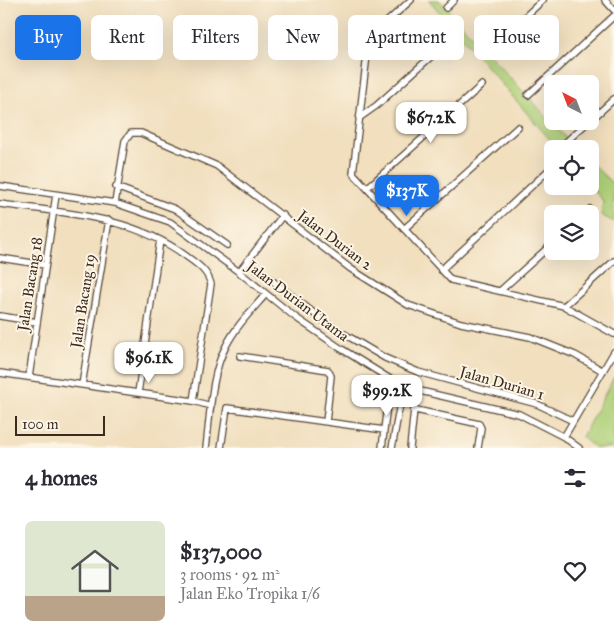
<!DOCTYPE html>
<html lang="en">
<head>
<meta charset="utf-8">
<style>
  :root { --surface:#fff; --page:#f7f7f7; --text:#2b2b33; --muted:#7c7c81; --accent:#1a73e8 }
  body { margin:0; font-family:"IM FELL Great Primer",serif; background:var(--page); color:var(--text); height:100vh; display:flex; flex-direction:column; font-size:19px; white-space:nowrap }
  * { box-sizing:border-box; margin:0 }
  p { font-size:16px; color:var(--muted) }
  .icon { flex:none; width:28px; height:28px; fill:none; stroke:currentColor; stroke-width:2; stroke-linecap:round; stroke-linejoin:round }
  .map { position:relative; height:448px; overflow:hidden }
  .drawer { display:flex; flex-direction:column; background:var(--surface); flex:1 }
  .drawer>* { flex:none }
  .top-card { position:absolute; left:15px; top:15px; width:585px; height:45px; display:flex; gap:10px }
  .needle { width:32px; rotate:318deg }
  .tools { position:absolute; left:544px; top:75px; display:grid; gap:10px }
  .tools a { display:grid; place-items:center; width:55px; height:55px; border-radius:8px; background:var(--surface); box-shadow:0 5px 20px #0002; font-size:25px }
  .scale { position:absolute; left:15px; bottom:12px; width:90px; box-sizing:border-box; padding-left:5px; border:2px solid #3b2a1e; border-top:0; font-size:14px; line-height:18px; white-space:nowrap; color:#3b2a1e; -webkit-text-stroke:4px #fcf5e5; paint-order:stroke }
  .price { position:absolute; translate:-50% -42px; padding:0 11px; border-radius:10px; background:#fff; color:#222; font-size:16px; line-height:32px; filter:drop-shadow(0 1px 2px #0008) }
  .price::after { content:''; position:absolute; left:50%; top:30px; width:15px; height:11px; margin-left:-8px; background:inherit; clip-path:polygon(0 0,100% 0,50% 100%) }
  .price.current { background:var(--accent); color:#fff }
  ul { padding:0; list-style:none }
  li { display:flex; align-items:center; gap:15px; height:125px; padding:0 25px }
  li span { display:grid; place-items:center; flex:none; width:140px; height:100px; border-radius:8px; color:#555 }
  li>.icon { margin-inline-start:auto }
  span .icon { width:60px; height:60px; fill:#fffc; stroke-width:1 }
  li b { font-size:21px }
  h2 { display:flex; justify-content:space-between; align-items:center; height:60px; padding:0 25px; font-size:21px }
  .tag { padding:0 18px; border-radius:8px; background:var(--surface); box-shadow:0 5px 20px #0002; font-size:18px; line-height:45px }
  .tag.current { background:var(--accent); color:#fff }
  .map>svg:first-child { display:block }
</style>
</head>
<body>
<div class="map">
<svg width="614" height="448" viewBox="0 0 614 448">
  <rect width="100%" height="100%" fill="#fcf5e5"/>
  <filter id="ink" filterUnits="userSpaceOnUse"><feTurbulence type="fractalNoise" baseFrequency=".02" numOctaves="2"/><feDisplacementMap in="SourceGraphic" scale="10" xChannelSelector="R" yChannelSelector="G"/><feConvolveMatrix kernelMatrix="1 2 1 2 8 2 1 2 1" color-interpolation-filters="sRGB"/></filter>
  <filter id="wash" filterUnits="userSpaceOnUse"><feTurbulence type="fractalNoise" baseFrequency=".0096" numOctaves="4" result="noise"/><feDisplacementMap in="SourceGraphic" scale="20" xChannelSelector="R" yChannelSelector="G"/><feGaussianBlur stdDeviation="1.12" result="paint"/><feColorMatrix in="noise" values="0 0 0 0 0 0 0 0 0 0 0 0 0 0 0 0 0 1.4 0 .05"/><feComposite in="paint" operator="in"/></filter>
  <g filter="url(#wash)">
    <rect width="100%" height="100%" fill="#f1dfbe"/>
    <path fill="#aed078" stroke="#747d4b" d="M 429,0 L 439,0 L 576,149 L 558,149 Z
      M 590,162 L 614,185 L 614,222 L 601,215 L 603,201 L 590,186 Z
      M 614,377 L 614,448 L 595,448 L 582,437 Z"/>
  </g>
  <g filter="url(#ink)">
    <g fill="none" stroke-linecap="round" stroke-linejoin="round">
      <g stroke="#564536" stroke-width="8">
        <path id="minor" d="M 411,0 L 369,38 L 353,173 L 451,280 L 564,306 L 614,334
          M 605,0 L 614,10
          M 446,8 L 454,0
          M 489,50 L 543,0
          M 528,95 L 614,16
          M 359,118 L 376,106 L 445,44
          M 590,121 L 614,99
          M 566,142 L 589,121
          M 0,186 L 115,203 L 170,222 L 239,272 L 295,317 L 340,348 L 403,387 L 519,414 L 564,437 L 579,448
          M 116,187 L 175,209 L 227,245
          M 367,188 L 482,85
          M 115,203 L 125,141 L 131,133 L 141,133 L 217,166 L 351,269 L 408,305 L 461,323 L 530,337 L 575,355 L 603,371
          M 0,204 C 65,213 132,216 186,256 C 197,264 207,270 211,284 L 193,401
          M 586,214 L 590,209
          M 404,229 L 518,127
          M 0,258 L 45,265
          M 247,261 L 329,325 L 385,358 L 418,372 L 537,404 L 573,421
          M 441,270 L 552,167
          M 239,272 L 283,215
          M 500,291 L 552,244
          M 564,306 L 614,261
          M 0,316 L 37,322
          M 240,356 L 328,370 L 331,376 L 326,422
          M 0,373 L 193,401 L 211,406
          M 29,377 L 56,195
          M 82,385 L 109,220
          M 138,393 L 160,240
          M 416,410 L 479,424 L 481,428 L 478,448
          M 564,437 L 614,352
          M 206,448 C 210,417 211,373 226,346 C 236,326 252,310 266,294
          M 221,448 L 227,408 L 384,430
          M 382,448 L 388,396
          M 392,448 L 403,387
          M 410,448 L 416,390"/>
      </g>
      <use href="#minor" stroke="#fff" stroke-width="5.5"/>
    </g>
  </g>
  <g text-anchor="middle" stroke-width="4" stroke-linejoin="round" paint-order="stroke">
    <g font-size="15" fill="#3b2a1e" stroke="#fcf5e5">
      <text transform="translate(335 240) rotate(37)" y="5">Jalan Durian 2</text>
      <text transform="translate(30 284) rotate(-81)" y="5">Jalan Bacang 18</text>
      <text transform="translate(83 301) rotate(-81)" y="5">Jalan Bacang 19</text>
      <text transform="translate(298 301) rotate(37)" y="5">Jalan Durian Utama</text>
      <text transform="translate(502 383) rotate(16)" y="5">Jalan Durian 1</text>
    </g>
  </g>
</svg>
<div class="tools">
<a><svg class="needle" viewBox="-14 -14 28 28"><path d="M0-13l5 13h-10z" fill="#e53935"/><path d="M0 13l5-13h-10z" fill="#7c7c81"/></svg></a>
<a><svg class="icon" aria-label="locate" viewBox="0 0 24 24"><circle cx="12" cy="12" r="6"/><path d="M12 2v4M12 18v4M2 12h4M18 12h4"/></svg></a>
<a><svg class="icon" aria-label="layers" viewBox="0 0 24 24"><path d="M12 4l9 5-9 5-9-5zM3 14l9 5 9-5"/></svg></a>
</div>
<div class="scale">100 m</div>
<b class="price" style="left:431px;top:144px">$67.2K</b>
<b class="price current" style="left:407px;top:217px">$137K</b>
<b class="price" style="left:149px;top:384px">$96.1K</b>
<b class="price" style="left:387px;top:417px">$99.2K</b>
<div class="top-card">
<a class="tag current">Buy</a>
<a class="tag">Rent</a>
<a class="tag">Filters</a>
<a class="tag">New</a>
<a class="tag">Apartment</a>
<a class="tag">House</a>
</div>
</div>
<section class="drawer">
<h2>4 homes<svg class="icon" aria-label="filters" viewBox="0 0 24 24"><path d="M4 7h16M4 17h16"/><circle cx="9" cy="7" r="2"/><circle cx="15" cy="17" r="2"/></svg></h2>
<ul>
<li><span style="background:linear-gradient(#dfe7d0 75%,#b9a48a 0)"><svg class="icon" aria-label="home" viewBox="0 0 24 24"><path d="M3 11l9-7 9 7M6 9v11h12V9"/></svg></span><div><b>$137,000</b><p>3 rooms · 92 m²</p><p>Jalan Eko Tropika 1/6</p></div><svg class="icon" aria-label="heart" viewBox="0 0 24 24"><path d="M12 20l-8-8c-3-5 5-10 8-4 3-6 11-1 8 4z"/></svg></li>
</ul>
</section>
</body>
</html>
